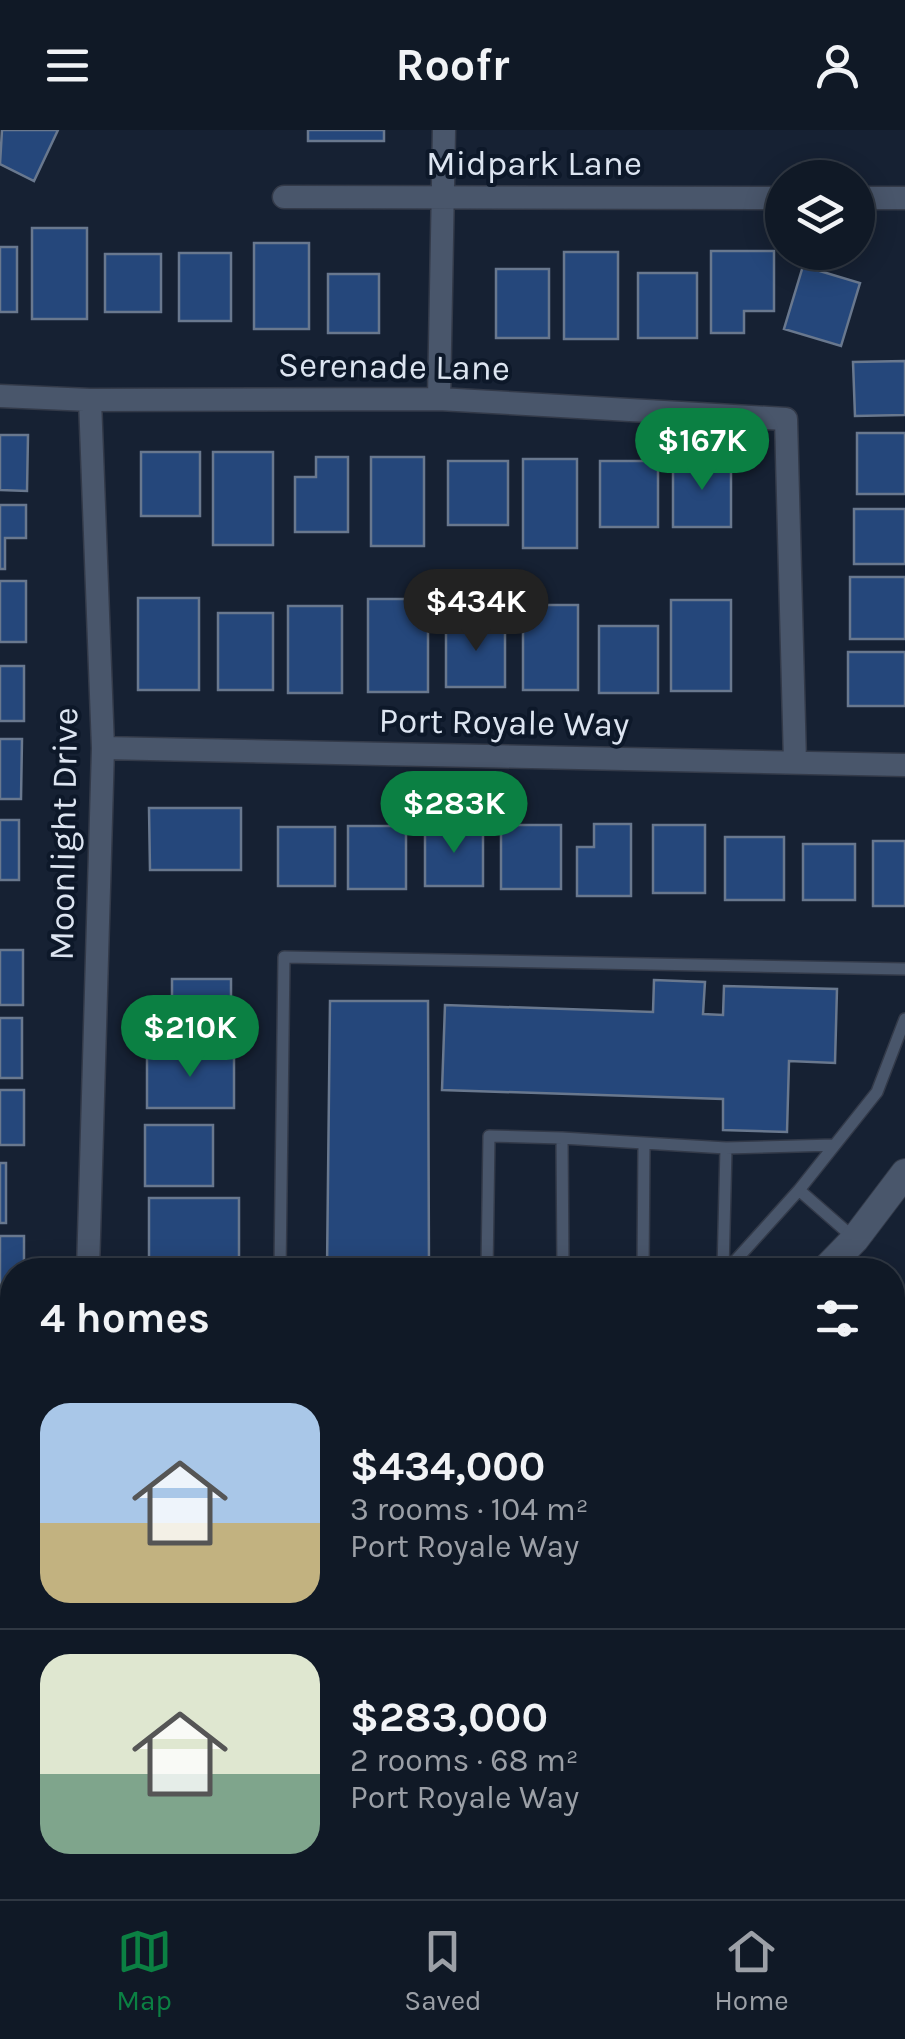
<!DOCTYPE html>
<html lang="en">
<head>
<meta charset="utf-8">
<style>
  :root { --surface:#101926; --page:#19222e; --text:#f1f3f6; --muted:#9ca0a7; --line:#303843; --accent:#0b8043 }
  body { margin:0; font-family:Karla,sans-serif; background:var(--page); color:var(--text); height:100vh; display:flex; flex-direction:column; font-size:38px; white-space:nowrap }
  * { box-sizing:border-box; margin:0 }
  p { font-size:32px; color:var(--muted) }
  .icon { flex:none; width:55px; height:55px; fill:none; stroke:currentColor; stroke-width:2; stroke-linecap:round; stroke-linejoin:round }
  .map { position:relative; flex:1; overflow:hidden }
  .details { position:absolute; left:0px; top:1128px; width:905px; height:642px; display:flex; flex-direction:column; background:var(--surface); border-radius:40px 40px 0 0; box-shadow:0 5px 25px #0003,0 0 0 2px var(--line) }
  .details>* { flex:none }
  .buttons { position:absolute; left:765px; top:30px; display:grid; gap:20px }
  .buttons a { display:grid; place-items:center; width:110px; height:110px; border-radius:50%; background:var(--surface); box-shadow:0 5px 25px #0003,0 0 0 2px var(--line); font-size:50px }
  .price { position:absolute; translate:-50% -85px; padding:0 22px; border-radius:35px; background:var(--accent); color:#fff; font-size:32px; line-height:65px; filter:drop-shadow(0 2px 5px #0008) }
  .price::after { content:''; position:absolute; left:50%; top:60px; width:30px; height:22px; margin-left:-15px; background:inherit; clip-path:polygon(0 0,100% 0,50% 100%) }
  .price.on { background:#222; color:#fff }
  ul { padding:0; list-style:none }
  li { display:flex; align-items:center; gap:30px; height:250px; padding:0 40px }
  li+li { border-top:2px solid var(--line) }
  li span { display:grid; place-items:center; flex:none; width:280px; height:200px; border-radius:30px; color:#555 }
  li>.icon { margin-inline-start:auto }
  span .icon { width:120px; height:120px; fill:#fffc; stroke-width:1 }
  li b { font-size:42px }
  h2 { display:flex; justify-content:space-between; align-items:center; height:120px; padding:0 40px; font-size:42px }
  header { display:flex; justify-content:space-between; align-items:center; height:130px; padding:0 40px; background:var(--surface); font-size:45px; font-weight:700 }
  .tabs { display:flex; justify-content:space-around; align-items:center; height:140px; border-top:2px solid var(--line); background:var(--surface); font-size:28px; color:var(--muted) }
  .tabs a { display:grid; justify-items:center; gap:5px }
  .tabs .on { color:var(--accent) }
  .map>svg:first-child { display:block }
</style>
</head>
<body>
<header><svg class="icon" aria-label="menu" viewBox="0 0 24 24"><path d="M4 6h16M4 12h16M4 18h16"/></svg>Roofr<svg class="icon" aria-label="person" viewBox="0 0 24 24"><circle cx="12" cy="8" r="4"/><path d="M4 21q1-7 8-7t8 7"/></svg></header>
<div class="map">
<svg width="905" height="1769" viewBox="0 0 905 1769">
  <rect width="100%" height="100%" fill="#162133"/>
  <path fill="#25477b" stroke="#69788e" stroke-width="2.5" d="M 2,0 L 58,0 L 34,51 L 0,34 Z
    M 308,0 L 384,0 L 384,11 L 308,11 Z
    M 32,98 L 87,98 L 87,189 L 32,189 Z
    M 254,113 L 309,113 L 309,199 L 254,199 Z
    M 0,117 L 17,117 L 17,182 L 0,182 Z
    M 711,121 L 774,121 L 774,181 L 744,181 L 744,203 L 711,203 Z
    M 564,122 L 618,122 L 618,209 L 564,209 Z
    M 179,123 L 231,123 L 231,191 L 179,191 Z
    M 105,124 L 161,124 L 161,182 L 105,182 Z
    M 803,136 L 860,153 L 841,216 L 784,199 Z
    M 496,139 L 549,139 L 549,208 L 496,208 Z
    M 638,143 L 697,143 L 697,208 L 638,208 Z
    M 328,144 L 379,144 L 379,203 L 328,203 Z
    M 905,231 L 905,285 L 855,286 L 853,232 Z
    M 857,303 L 905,303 L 905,364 L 857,364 Z
    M 0,305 L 28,305 L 27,361 L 0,360 Z
    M 141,322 L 200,322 L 200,386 L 141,386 Z
    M 213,322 L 273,322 L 273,415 L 213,415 Z
    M 316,327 L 348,327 L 348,402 L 295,402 L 295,347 L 316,347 Z
    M 371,327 L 424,327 L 424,416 L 371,416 Z
    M 523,329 L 577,329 L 577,418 L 523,418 Z
    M 673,329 L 731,329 L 731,397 L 673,397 Z
    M 448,331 L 508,331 L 508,395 L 448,395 Z
    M 600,331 L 658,331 L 658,397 L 600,397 Z
    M 0,375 L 26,375 L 26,408 L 5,408 L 5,439 L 0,439 Z
    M 854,379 L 905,379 L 905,434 L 854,434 Z
    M 850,447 L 905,447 L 905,509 L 850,509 Z
    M 0,451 L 26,451 L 26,512 L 0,512 Z
    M 138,468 L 199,468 L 199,560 L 138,560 Z
    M 368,469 L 428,469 L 428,562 L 368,562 Z
    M 671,470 L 731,470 L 731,561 L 671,561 Z
    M 523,475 L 578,475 L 578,560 L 523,560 Z
    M 288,476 L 342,476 L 342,563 L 288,563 Z
    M 218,483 L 273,483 L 273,560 L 218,560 Z
    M 446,492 L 505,492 L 505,557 L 446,557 Z
    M 599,496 L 658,496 L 658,563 L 599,563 Z
    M 848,522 L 905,522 L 905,576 L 848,576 Z
    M 0,536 L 24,536 L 24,591 L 0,591 Z
    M 0,609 L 22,609 L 21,669 L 0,669 Z
    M 149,678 L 241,678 L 241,740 L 150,740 Z
    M 0,690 L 19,690 L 19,750 L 0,750 Z
    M 594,694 L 631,694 L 631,766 L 577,766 L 577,717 L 594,717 Z
    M 501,695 L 561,695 L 561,759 L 501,759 Z
    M 653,695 L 705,695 L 705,763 L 653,763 Z
    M 348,696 L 406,696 L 406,759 L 348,759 Z
    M 425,696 L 483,696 L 483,756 L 425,756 Z
    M 278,697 L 335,697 L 335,756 L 278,756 Z
    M 725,707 L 784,707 L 784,770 L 725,770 Z
    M 873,711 L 905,711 L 905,776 L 873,776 Z
    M 803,714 L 855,714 L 855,770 L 803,770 Z
    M 0,820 L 23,820 L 23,875 L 0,875 Z
    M 172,849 L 231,849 L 231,914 L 145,914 L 145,879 L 172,879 Z
    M 654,850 L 705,852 L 703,884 L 723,885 L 724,856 L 837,859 L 835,933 L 789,931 L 787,1002 L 723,1000 L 723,969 L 442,960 L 445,875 L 653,882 Z
    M 330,871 L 428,871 L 429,1140 L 327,1140 Z
    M 0,888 L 22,888 L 22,948 L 0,948 Z
    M 147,923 L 234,923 L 234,978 L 147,978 Z
    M 0,960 L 24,960 L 24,1015 L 0,1015 Z
    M 145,995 L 213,995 L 213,1056 L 145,1056 Z
    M 0,1033 L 6,1033 L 6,1093 L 0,1093 Z
    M 149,1068 L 239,1068 L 239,1131 L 149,1131 Z
    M 0,1106 L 24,1106 L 24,1140 L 12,1140 L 12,1162 L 0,1162 Z
    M 0,1179 L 12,1179 L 12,1235 L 0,1235 Z
    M 0,1248 L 12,1248 L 12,1303 L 0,1303 Z
    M 0,1424 L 12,1424 L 12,1503 L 0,1503 Z"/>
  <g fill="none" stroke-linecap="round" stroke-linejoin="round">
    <g stroke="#333a49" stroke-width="14">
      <path id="service" d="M 799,1060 L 855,1109
        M 280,1140 L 284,827 L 905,839
        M 487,1140 L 489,1006 L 562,1008
        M 563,1140 L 562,1008 L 726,1018 L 834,1015
        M 643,1140 L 644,1015
        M 723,1140 L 726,1018
        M 727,1140 L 799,1060 L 877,962 L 905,889
        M 892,1292 L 905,1295"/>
    </g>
    <g stroke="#333a49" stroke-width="25">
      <path id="minor" d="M 284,67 L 782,68
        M 858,68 L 905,68
        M 0,266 L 90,270 L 439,269 L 786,289 L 795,632
        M 439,269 L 444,0
        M 103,618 L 905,635
        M 88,1140 L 103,618 L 90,270
        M 0,1358 L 12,1357"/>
    </g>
    <g stroke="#333a49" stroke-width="30">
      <path id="tertiary" d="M 825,1140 L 855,1109 L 905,1043"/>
    </g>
    <g stroke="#333a49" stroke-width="32">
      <path id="secondary" d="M 0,1602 L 12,1601
        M 892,1645 L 905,1653"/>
    </g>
    <g stroke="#333a49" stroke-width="32">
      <path id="motorway" d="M 0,1740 L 12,1737
        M 623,1758 L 650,1769
        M 773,1758 L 793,1769"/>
    </g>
    <use href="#service" stroke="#49566b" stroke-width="11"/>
    <use href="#minor" stroke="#49566b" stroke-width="22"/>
    <use href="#tertiary" stroke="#49566b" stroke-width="28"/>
    <use href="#secondary" stroke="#49566b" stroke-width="30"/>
    <use href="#motorway" stroke="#5c95ee" stroke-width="30"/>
  </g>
  <g text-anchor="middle" stroke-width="8" stroke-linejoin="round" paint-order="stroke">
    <g font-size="35" fill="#dde5f1" stroke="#0d1829">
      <text x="534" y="45">Midpark Lane</text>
      <text transform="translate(394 236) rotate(1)" y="12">Serenade Lane</text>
      <text transform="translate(504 592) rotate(1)" y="12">Port Royale Way</text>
      <text transform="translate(63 704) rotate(-89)" y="12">Moonlight Drive</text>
    </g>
  </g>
</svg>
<div class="buttons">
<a><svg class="icon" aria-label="layers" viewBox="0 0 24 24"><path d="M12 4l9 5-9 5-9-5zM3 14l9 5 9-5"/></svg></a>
</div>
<b class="price" style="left:702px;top:363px">$167K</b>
<b class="price on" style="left:476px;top:524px">$434K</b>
<b class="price" style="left:454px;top:726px">$283K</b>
<b class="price" style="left:190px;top:950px">$210K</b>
<section class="details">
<h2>4 homes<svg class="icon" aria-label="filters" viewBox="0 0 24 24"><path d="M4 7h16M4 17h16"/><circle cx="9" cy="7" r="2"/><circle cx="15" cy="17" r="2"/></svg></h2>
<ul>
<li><span style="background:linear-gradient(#a9c7e8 60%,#c2b280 0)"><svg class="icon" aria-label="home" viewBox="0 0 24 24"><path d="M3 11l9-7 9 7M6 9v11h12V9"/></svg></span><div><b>$434,000</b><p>3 rooms · 104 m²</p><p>Port Royale Way</p></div></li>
<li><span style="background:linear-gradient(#dfe7d0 60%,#7fa58c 0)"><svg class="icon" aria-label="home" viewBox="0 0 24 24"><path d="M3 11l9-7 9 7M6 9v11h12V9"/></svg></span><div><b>$283,000</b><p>2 rooms · 68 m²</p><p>Port Royale Way</p></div></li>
</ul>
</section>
</div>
<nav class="tabs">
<a class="on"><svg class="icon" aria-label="map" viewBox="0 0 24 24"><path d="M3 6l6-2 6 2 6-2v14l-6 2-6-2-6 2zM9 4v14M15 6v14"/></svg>Map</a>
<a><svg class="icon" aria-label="saved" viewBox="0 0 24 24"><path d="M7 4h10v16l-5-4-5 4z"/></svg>Saved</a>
<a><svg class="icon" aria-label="home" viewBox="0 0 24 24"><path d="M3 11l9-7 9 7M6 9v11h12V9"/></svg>Home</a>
</nav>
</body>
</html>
